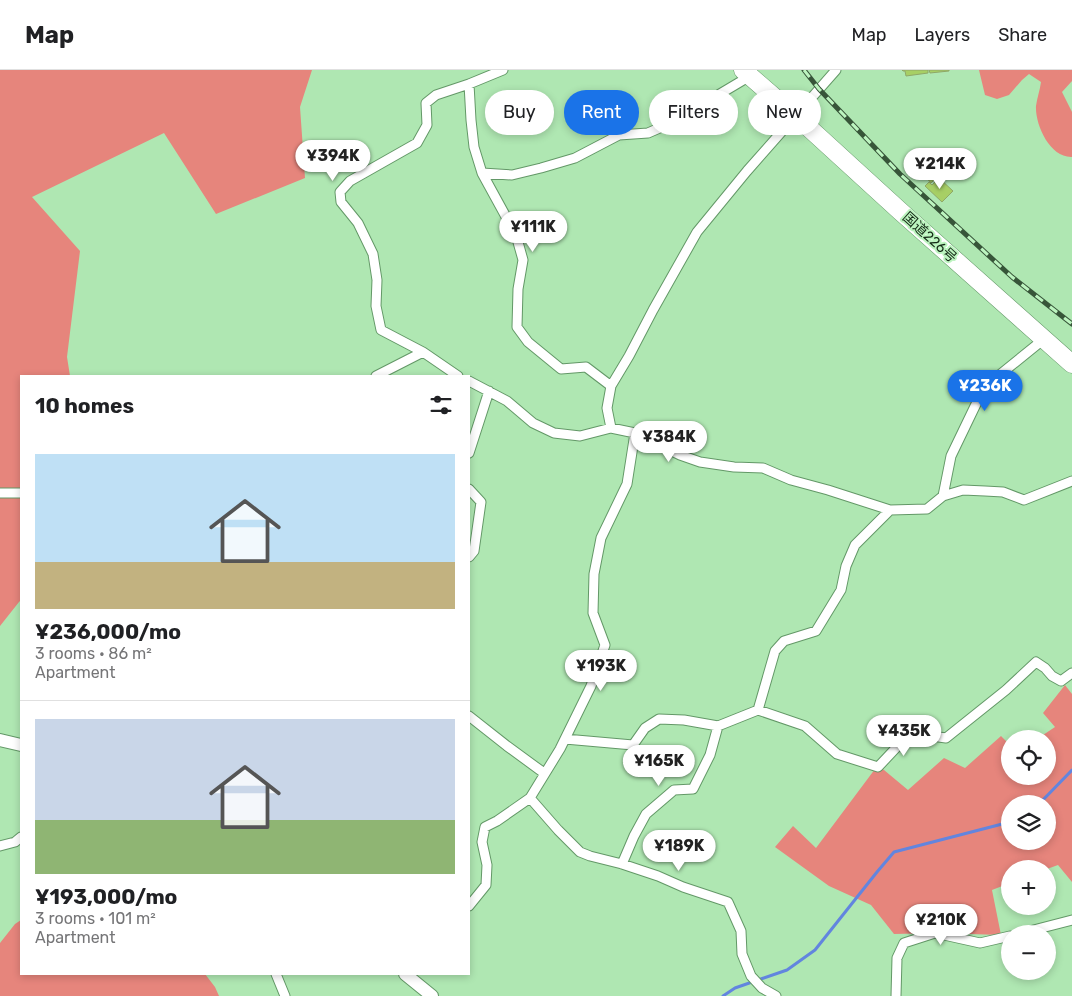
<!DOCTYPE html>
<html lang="en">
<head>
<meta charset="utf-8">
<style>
  :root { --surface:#fff; --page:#f2f2f2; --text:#202124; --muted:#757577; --line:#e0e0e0; --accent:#1a73e8 }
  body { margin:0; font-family:Rubik,"Noto Sans JP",sans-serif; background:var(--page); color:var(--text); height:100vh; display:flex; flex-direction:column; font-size:19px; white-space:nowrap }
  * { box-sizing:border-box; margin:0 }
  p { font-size:16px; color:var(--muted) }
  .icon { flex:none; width:28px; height:28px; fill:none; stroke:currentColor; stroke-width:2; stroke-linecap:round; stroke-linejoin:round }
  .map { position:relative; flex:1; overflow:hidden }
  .sheet { position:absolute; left:20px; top:305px; width:450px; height:600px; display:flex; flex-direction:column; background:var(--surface); border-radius:0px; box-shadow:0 2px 8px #0003 }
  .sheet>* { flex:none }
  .hud { position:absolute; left:485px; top:20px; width:475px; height:45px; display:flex; gap:10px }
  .tools { position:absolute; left:1001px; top:660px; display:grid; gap:10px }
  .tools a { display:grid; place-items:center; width:55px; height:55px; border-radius:50%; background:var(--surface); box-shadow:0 2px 8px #0003; font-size:25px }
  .price { position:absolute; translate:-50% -42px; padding:0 11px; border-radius:18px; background:#fff; color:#222; font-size:16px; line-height:32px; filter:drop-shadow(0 1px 2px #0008) }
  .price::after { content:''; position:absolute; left:50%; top:30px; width:15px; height:11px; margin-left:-8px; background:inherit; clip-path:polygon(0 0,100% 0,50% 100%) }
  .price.on { background:var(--accent); color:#fff }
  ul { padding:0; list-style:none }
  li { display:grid; align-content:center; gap:10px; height:265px; padding:0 15px }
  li+li { border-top:1px solid var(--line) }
  li span { display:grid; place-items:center; height:155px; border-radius:0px; color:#555 }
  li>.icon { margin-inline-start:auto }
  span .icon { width:90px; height:90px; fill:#fffc; stroke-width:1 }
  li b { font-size:21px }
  h2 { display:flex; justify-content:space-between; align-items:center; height:60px; padding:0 15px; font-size:21px }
  .chip { padding:0 18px; border-radius:22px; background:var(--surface); box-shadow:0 2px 8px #0003; font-size:18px; line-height:45px }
  .chip.on { background:var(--accent); color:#fff }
  header { display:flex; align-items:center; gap:30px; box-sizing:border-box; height:70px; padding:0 25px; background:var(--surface); border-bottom:1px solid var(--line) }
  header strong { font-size:24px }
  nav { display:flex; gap:28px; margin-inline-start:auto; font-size:18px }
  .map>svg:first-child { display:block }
</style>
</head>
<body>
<header>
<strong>Map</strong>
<nav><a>Map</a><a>Layers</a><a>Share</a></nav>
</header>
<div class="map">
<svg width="1072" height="926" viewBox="0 0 1072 926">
  <rect width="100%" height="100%" fill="#afe7b2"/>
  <path fill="#e6857c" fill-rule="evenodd" d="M 0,0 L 312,0 L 300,37 L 305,108 L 216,144 L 164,63 L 32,127 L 80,181 L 67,287 L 70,306 L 21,306 L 21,530 L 19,532 L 0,556 Z
    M 979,0 L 1072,0 L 1072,11 L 1062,22 L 1072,42 L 1072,87 C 1050,88 1035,55 1036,36 C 1037,28 1040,20 1041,12 L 1029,4 L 1022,10 L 1009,25 L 997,29 L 985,25 Z
    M 1065,615 L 1072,624 L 1072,812 L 1058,795 L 1047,799 L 1010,799 L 1010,813 L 992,820 L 1001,865 L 939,863 L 894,864 L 871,835 L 829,816 L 775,777 L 793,756 L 816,778 L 878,695 L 908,720 L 944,688 L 965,698 L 1001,666 L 1010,675 L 1010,706 L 1048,706 L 1048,669 L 1037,669 L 1055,657 L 1043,643 ZM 1010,734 L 1048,734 L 1048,771 L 1010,771 Z
    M 21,850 L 21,904 L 205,904 L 215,917 L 219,926 L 0,926 L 0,873 L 15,854 Z"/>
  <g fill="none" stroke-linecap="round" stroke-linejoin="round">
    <path stroke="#6285df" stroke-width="3" d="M 1039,734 L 1072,700
      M 723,926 L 735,918 L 787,900 L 815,880 L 877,802 L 894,782 L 1010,752"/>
  </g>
  <path fill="#a7cf65" stroke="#8fa868" d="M 902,0 L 928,0 L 928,3 L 906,6 L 905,1 L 903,1 Z
    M 929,0 L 949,0 L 949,1 L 930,3 Z
    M 930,101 L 937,107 L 931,113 L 925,106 Z
    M 939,108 L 953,121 L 942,132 L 925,116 L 929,112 L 932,115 Z"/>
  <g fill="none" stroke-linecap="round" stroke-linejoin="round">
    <g stroke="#639867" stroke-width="11">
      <path id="street" d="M 469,14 L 471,50 L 474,77 L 482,103 L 516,165 L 523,190 L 518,219 L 517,257 L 528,272 L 561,299 L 586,297 L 611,316
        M 482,103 L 512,105 L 541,98 L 575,88 L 619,65 L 648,63 L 671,53 L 750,6
        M 423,282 L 381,260 L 376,236 L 377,210 L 373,184 L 358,153 L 341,132 L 340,122 L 350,111 L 417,73 L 427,55 L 426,33 L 436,25 L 469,14 L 503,0
        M 376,306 L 423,282 L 458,306
        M 469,311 L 507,331 L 533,353 L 554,363 L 580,366 L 611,358 L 635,363 L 680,385 L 700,392 L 734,397 L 763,398 L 791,410 L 828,420 L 890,440 L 927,439 L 943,426 L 963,420 L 985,421 L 1003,422 L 1024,430 L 1072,411
        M 611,358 L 607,338 L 611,316 L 629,286 L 653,240 L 697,162 L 747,101 L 836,0
        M 469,383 L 489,321
        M 469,419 L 481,432 L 474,481 L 469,487
        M 0,423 L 21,423
        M 943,426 L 951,386 L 977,332 L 997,307 L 1044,269
        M 758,640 L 805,656 L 837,684 L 878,697 L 910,663 L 946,668 L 1006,620 L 1036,592 L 1045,598 L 1052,606 L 1061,611 L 1072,603
        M 469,646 L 507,676 L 544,703
        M 565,669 L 633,675 L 645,658 L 659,649 L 684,650 L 718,656 L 758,640 L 775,581 L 784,571 L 816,561 L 841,520 L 846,496 L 855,475 L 890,440
        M 530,728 L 558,760 L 580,782 L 590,786 L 622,794 L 658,806 L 683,817 L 728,832 L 741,861 L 742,884 L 751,906 L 762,918 L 776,926
        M 0,776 L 15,772 L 21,767
        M 622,794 L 634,766 L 646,744 L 674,720 L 693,719 L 710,685 L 718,656
        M 469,836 L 486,815 L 487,795 L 482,772 L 485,757 L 497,751 L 530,728 L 560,679 L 591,616 L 605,575 L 593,543 L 594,504 L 601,468 L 627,414 L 635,363
        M 1018,864 L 1072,850
        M 276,904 L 285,926
        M 896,926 L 897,888 L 904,873 L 935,863 L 980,873 L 1010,866"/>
    </g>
    <g stroke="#639867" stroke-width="14">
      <path id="secondary" d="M 0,670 L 21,675
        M 405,904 L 432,926"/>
    </g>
    <g stroke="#639867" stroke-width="19">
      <path id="highway" d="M 743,0 L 796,46 L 900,141 L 1072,294"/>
    </g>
    <use href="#street" stroke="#fff" stroke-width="9"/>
    <use href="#secondary" stroke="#fff" stroke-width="12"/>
    <use href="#highway" stroke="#fff" stroke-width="18"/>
    <g stroke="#375539" stroke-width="5">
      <path id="rail" d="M 804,0 L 819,19 L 900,104 L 1012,207 L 1072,254"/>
    </g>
    <use href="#rail" stroke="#bcf4bf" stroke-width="3" stroke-dasharray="9" stroke-linecap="butt"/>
  </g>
  <g text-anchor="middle" stroke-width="4" stroke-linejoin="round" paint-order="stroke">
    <g font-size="14" fill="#152b17" stroke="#bcf4bf">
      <text transform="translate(930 167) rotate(42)" y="5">国道226号</text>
    </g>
  </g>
</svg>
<div class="tools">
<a><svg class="icon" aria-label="locate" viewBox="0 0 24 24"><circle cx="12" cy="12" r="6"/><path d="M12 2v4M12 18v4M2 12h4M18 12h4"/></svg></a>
<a><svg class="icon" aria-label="layers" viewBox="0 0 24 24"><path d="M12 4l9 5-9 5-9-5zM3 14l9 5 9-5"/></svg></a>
<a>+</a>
<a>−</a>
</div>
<b class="price" style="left:333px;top:112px">¥394K</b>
<b class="price" style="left:940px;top:120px">¥214K</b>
<b class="price" style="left:533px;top:183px">¥111K</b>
<b class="price on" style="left:985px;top:342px">¥236K</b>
<b class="price" style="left:669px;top:393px">¥384K</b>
<b class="price" style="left:601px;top:622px">¥193K</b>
<b class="price" style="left:904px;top:687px">¥435K</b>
<b class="price" style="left:659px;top:717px">¥165K</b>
<b class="price" style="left:679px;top:802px">¥189K</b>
<b class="price" style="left:941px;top:876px">¥210K</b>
<div class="hud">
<a class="chip">Buy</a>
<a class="chip on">Rent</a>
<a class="chip">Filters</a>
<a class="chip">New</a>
</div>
<section class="sheet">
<h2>10 homes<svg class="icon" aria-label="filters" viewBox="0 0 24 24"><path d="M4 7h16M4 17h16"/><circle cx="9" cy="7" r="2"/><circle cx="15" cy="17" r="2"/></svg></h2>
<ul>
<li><span style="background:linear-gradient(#bfe0f5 70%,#c2b280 0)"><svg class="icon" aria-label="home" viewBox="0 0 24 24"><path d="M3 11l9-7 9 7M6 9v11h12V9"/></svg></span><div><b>¥236,000/mo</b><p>3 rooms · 86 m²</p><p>Apartment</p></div></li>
<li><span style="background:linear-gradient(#c9d6e8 65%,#8fb573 0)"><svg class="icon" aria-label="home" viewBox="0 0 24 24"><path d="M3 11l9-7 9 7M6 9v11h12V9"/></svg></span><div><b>¥193,000/mo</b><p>3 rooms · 101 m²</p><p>Apartment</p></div></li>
</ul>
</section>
</div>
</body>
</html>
